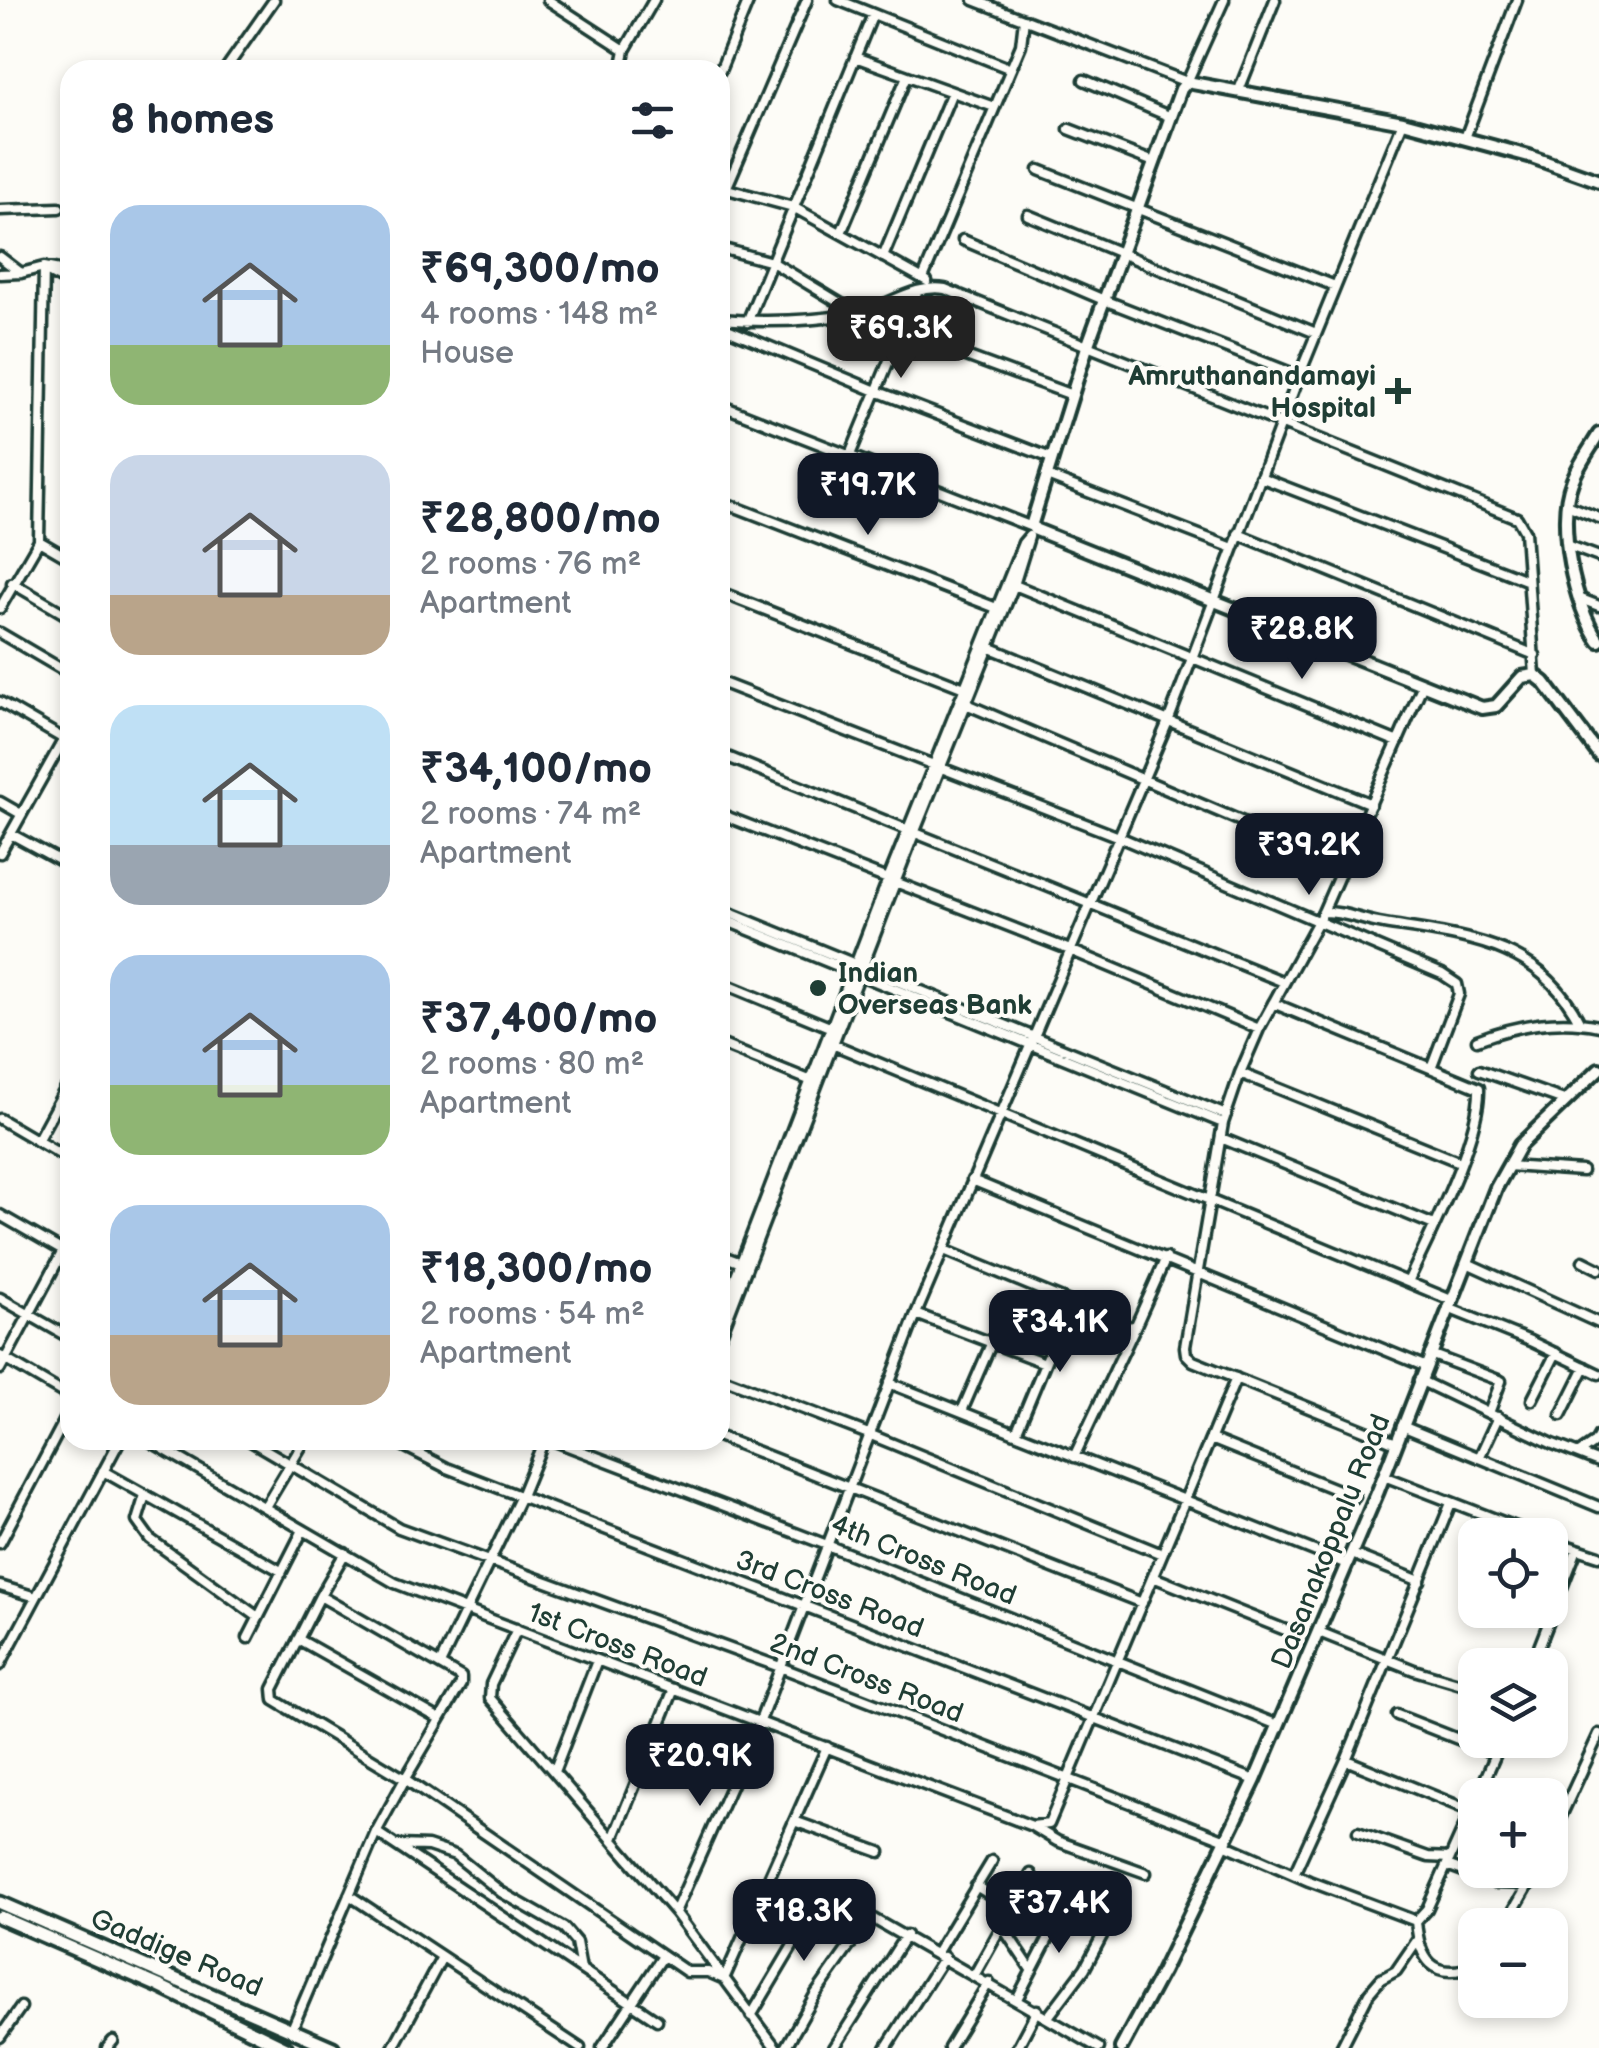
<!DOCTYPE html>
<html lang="en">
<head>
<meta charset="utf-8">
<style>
  :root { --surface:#fff; --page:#f2f2f3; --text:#1f2937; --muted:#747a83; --accent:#111827 }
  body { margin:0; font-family:"Balsamiq Sans",sans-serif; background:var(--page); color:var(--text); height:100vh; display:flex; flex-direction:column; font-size:38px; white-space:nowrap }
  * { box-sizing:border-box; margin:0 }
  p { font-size:32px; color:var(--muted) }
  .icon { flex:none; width:55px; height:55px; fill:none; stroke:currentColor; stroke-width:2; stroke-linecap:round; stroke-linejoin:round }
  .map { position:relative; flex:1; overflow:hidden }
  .details { position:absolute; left:60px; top:60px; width:670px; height:1390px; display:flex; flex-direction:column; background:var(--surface); border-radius:30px; box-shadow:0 5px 15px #0003 }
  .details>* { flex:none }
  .fabs { position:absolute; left:1458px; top:1518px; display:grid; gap:20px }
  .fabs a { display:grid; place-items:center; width:110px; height:110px; border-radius:20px; background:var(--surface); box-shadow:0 5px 15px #0003; font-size:50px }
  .price { position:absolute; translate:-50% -85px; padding:0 22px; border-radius:20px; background:var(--accent); color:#fff; font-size:32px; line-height:65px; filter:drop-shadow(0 2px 5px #0008) }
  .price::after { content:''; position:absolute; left:50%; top:60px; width:30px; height:22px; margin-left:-15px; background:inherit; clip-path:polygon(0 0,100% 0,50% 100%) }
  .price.active { background:#222; color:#fff }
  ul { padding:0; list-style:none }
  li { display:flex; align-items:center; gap:30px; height:250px; padding:0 50px }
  li span { display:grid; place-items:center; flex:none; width:280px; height:200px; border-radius:30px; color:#555 }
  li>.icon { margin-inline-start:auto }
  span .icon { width:120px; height:120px; fill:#fffc; stroke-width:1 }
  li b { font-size:42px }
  h2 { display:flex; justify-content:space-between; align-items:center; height:120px; padding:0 50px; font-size:42px }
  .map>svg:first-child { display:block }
</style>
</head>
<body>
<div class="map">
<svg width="1599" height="2048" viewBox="0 0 1599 2048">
  <rect width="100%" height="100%" fill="#fdfcf7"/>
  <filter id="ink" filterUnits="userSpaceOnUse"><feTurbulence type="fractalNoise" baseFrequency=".01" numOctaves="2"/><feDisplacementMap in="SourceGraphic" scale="20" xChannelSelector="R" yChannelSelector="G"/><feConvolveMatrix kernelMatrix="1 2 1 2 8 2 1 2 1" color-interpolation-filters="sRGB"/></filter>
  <g filter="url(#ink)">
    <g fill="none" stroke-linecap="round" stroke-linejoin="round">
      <g stroke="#1f3d34" stroke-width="15">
        <path id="minor" d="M 548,0 L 625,50
          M 838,0 L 1011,69
          M 974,0 L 1187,82 L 1224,0
          M 855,57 L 994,107
          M 225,70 L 274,0
          M 621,70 L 625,50 L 654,0
          M 720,71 L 749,0
          M 1084,80 L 1171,117
          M 1239,90 L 1275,0
          M 1069,129 L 1154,162
          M 1465,138 L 1517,0
          M 1039,170 L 1335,286
          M 720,187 L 793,207 L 927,281
          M 726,189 L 807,0
          M 0,210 L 59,208
          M 1028,215 L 1316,333
          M 841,233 L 907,76
          M 963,240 L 1104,300 L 1299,376
          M 720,248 L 772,262 L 858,314
          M 0,257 L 21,273
          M 883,257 L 952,92
          M 44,270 L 70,284
          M 0,274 L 21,273 L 44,267 L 70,272
          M 923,278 L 1021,45 L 1024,19
          M 720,319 C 764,323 811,321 855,314 C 884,309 915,283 945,289 L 1517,518 L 1525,532 L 1535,675
          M 747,322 L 873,14
          M 720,326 L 876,391 L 1051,458
          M 901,332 L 1072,395
          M 720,405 L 1032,527
          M 850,455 L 917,293
          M 1047,476 L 1233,548
          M 1260,477 L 1526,580
          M 720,501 L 999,609
          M 1567,505 L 1599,518
          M 1238,534 L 1535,655
          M 39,541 L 70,559
          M 1567,545 L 1599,557
          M 12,583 L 70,617
          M 1012,584 L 1398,742
          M 720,592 L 967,689
          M 1581,599 L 1599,606
          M 0,608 L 39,541 L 44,267
          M 0,633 L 70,674
          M 986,646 L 1371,804
          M 720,682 L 1119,837 L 1442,974 L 1457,984 L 1459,994 L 1431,1068
          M 0,702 L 64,739
          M 966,704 L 1344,865
          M 720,754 L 1284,982
          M 0,802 L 21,814
          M 720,814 L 1070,950 L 1259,1029
          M 11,834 L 70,866
          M 0,853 L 70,728
          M 720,909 L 1226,1115
          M 1323,912 C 1344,911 1363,921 1384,924 C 1464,937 1538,941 1579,1021
          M 720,918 L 1223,1123
          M 720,982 L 832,1028
          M 1273,1003 L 1479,1088 C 1481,1136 1429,1236 1408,1282
          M 1477,1040 C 1516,1025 1557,1017 1599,1026
          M 830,1043 L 1451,1300
          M 720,1044 L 814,1082
          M 1479,1070 L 1564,1100
          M 1240,1073 L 1460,1162
          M 0,1119 L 70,1160
          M 1221,1138 L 1434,1225
          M 37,1141 L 70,1080
          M 1508,1166 L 1582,1171
          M 972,1180 L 1424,1366
          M 0,1215 L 70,1255
          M 944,1250 L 1130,1327 L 1136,1325 L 1166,1258
          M 720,1255 L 744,1264
          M 1583,1261 L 1599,1269
          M 1467,1263 L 1599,1323
          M 0,1298 L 70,1338
          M 1448,1308 L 1530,1341 L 1599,1374
          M 916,1314 L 1045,1363
          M 720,1317 L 888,879 L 1023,543 L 1029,536
          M 720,1337 L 915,831 L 1014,585 L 1029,537
          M 1430,1354 L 1501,1381 L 1489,1413
          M 0,1356 L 70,1397
          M 0,1369 L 70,1238
          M 720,1377 L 871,1435 L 1162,1554
          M 1419,1380 L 1553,1444 L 1599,1462
          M 889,1383 L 1347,1564
          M 1532,1400 L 1556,1353
          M 962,1411 L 991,1344
          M 1561,1415 L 1585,1367
          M 1402,1426 L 1599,1507
          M 1016,1433 L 1070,1303
          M 720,1437 L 1142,1603
          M 1211,1439 L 1355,1497
          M 148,1440 L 395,1583 L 1032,1826 L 1057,1841 L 1146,1873
          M 249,1440 L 399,1528 L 780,1667 L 1226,1840
          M 392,1440 L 447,1468 L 1255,1780
          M 552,1440 L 827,1545 L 1278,1725
          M 1396,1443 L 1193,1361 L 1186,1354 L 1185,1347 L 1223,1123 L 1240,1073 L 1259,1029 L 1323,912 L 1423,684
          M 1579,1453 L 1595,1442 L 1599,1435
          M 1074,1457 L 1136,1325
          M 1479,1458 L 1498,1417
          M 103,1471 L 281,1571
          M 1384,1476 L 1537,1535
          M 145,1495 L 137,1521 L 150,1539 L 258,1617
          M 265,1507 L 305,1440
          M 1550,1540 L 1599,1556
          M 0,1543 L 70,1410
          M 1352,1554 L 1420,1581
          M 1153,1577 L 1298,1635
          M 0,1586 L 36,1597
          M 320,1596 L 273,1689 L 274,1700 L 405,1779 L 461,1684 L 461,1677 L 320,1596 L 345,1553
          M 517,1629 L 491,1684 L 490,1698 L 675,1912 L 776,2048
          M 1319,1632 L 1414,1670 L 1475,1688
          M 248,1638 L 303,1530
          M 298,1639 L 440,1719
          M 440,1664 L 521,1496 L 544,1440
          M 0,1665 L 120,1440
          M 1532,1665 L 1577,1549
          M 1397,1715 L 1496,1754
          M 1346,1760 L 1471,1811
          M 555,1769 L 597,1661
          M 1478,1795 L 1502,1740
          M 794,1821 L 880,1852
          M 1032,1826 L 1049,1824 L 1236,1378
          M 376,1832 L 657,2020
          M 1358,1832 L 1428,1857 L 1450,1858
          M 613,1839 L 674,1689
          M 1550,1840 L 1599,1734
          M 1224,1844 L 1309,1881 L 1416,1921 L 1427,1909 L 1475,1802
          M 399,1845 L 428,1846 L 455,1855 L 501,1892 L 564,1928 L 576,1942 L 581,1969
          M 1447,1865 L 1495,1883 L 1531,1884
          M 1294,1874 L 1346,1760 L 1451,1503
          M 976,1886 L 1012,1908
          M 349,1895 L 580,2048
          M 675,1912 L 760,1721 L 916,1314 L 1169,719 L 1299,376 L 1403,122
          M 1416,1921 C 1419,1958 1432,1982 1475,1966
          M 1505,1925 L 1537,1870
          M 1002,1926 L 1030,1968
          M 937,1952 L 992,1861
          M 975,1974 L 1031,1874
          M 724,1979 L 827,1747
          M 1017,1999 L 1070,1897
          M 751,2016 L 824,1893
          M 1048,2017 L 1085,1968 L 1113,1915
          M 292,2029 L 376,1832 L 405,1779 L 687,1972 L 708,1972 L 724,1979
          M 0,2037 L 21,2007
          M 107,2048 L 113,2041
          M 393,2048 L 442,1957
          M 602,2048 L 663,1956
          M 785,2048 L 815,1995 L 870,1917 L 1099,2048
          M 834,2048 L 906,1935
          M 886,2048 L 944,1957
          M 949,2048 L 989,1982
          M 1017,2048 L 1037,2010
          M 1341,2048 L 1369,1993 L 1381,1979 L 1396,1971 L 1418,1939"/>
      </g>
      <g stroke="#1f3d34" stroke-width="18">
        <path id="tertiary" d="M 1599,181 L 1529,156 L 1403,122 L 1187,82 L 1181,89 L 1087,347 L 1032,523 L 1034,529 L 1482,708 L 1496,706 L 1522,677 L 1535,675 L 1544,682 L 1599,755
          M 1599,434 C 1590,449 1578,465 1572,482 C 1556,522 1574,607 1599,641
          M 1121,2048 L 1162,1972 L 1255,1780 L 1378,1491 L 1496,1188 L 1520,1145 L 1599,1069"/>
      </g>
      <g stroke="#1f3d34" stroke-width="19">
        <path id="secondary" d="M 0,1903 L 333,2048
          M 0,1917 L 159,1986 L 286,2048"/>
      </g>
      <use href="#minor" stroke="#fdfcf7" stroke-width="8"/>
      <use href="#tertiary" stroke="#fdfcf7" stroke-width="10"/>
      <use href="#secondary" stroke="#fdfcf7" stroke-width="11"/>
    </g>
  </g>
  <g fill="#1f3d34" stroke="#fdfcf7" stroke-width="4">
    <path d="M1393 376h10v10h10v10h-10v10h-10v-10h-10v-10h10z"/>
    <circle cx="818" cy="988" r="10"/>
  </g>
  <g text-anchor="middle" stroke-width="8" stroke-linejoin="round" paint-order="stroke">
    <g font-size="28" font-weight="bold" fill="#1f3d34" stroke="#fdfcf7" text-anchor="end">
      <text x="1376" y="385">Amruthanandamayi<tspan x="1376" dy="32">Hospital</tspan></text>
      <text x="838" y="982" text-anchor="start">Indian<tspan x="838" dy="32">Overseas Bank</tspan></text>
    </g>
    <g font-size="28" fill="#1f3d34" stroke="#fdfcf7">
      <text transform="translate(1330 1541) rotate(-68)" y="10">Dasanakoppalu Road</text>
      <text transform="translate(924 1559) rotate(22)" y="10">4th Cross Road</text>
      <text transform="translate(830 1593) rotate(21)" y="10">3rd Cross Road</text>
      <text transform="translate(618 1644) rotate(21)" y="10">1st Cross Road</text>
      <text transform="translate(867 1677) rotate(21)" y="10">2nd Cross Road</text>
      <text transform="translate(177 1952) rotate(23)" y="10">Gaddige Road</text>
    </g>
  </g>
</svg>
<div class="fabs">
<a><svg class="icon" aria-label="locate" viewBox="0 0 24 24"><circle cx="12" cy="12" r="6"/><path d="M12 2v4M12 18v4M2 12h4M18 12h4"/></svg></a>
<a><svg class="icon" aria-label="layers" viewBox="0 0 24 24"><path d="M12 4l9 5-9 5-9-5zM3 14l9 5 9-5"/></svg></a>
<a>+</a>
<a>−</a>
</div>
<b class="price active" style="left:901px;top:381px">₹69.3K</b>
<b class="price" style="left:868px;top:538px">₹19.7K</b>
<b class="price" style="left:1302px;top:682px">₹28.8K</b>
<b class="price" style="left:1309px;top:898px">₹39.2K</b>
<b class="price" style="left:1060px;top:1375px">₹34.1K</b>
<b class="price" style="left:700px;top:1809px">₹20.9K</b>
<b class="price" style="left:1059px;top:1956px">₹37.4K</b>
<b class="price" style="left:804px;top:1964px">₹18.3K</b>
<section class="details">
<h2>8 homes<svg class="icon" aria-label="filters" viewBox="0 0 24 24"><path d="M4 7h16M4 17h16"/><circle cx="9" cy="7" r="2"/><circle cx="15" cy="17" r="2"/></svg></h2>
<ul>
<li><span style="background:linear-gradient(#a9c7e8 70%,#8fb573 0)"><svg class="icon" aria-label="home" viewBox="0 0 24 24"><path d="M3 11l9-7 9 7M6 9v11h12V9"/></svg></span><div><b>₹69,300/mo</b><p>4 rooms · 148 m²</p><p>House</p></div></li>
<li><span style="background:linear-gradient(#c9d6e8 70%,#b9a48a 0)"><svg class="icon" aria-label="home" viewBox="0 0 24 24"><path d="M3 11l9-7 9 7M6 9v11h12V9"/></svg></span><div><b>₹28,800/mo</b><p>2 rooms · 76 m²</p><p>Apartment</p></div></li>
<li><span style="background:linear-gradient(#bfe0f5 70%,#9aa5b1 0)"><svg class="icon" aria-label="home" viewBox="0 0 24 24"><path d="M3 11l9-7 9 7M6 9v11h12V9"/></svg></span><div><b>₹34,100/mo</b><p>2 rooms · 74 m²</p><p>Apartment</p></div></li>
<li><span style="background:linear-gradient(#a9c7e8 65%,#8fb573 0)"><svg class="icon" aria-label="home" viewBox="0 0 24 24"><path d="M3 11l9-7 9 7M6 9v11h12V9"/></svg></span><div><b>₹37,400/mo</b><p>2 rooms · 80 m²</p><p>Apartment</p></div></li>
<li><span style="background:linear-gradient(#a9c7e8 65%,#b9a48a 0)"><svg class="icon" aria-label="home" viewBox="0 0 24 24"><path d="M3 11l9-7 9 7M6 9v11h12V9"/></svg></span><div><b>₹18,300/mo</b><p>2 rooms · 54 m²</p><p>Apartment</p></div></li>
</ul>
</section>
</div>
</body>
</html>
